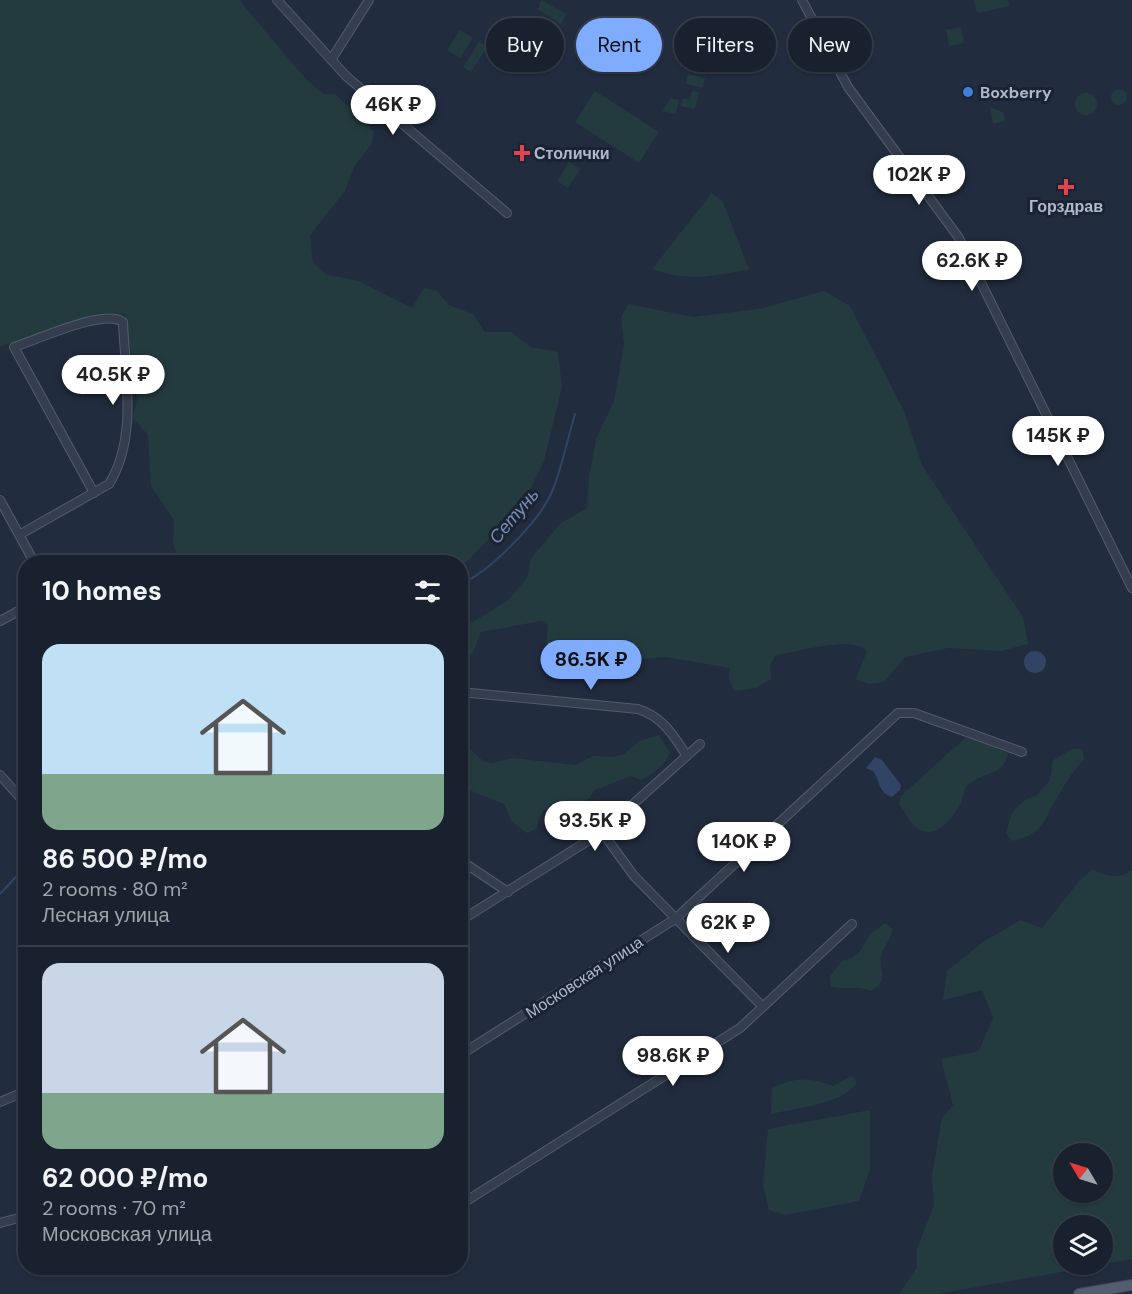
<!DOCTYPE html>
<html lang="en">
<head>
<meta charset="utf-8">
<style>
  :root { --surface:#19212e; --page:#262e3a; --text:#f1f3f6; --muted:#9fa3aa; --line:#373e4a; --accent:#80acff }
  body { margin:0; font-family:"DM Sans",sans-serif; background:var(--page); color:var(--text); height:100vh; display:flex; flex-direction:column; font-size:22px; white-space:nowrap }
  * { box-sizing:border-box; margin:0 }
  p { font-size:20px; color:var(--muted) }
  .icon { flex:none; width:33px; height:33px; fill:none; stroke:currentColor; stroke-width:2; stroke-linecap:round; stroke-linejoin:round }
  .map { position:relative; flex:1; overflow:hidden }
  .side { position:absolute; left:18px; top:555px; width:450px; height:720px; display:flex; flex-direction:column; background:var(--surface); border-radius:24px; box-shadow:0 2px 4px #0004,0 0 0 2px var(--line) }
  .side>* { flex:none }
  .guide { position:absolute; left:486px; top:18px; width:555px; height:54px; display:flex; gap:12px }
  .needle { width:39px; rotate:308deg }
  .controls { position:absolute; left:1053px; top:1143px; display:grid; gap:12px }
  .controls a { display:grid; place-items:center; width:60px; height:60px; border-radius:50%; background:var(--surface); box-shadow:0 2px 4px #0004,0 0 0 2px var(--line); font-size:30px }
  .price { position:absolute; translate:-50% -51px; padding:0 14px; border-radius:21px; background:#fff; color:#222; font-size:20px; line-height:39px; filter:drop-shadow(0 2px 3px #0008) }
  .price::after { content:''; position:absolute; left:50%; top:36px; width:18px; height:14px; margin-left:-9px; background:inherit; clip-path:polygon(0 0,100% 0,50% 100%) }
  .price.active { background:var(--accent); color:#111 }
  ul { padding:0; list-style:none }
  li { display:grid; align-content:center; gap:12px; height:318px; padding:0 24px }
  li+li { border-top:2px solid var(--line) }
  li span { display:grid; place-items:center; height:186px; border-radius:18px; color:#555 }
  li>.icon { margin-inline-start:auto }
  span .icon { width:108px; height:108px; fill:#fffc; stroke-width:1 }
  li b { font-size:26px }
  h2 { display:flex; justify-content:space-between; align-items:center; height:72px; padding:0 24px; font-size:26px }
  .pill { padding:0 21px; border-radius:27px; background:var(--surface); box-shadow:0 2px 4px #0004,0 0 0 2px var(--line); font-size:21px; line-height:54px }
  .pill.active { background:var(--accent); color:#111 }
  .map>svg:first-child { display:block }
</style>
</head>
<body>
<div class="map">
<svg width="1132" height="1294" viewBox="0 0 1132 1294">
  <rect width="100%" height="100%" fill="#212c3e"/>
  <path fill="#233b3f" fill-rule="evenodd" d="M 0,0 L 239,0 L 305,78 L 323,94 L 335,94 L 374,131 L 372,144 L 355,165 L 345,191 L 310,235 L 313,263 L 327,275 L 359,281 L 412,308 L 424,288 L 437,291 L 449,305 L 473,314 L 485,332 L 511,332 L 531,347 L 558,352 L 562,387 L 544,461 L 526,498 L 470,559 L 461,566 L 460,562 L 181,562 L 173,545 L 174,520 L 151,486 L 148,435 L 133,418 L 137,399 L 125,314 L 99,313 L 0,347 Z
    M 541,0 L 566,14 L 561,24 L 538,9 Z
    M 974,0 L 1008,0 L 1009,6 L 977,13 Z
    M 961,27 L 964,43 L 949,46 L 946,30 Z
    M 460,30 L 473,38 L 460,58 L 447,50 Z
    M 479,42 L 487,47 L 471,72 L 463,67 Z
    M 688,74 L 705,78 L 703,88 L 686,84 Z
    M1111 97a8 8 0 1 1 16 0a8 8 0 1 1-16 0Z
    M 595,91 L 659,132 L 639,163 L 575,122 Z
    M 692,91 L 699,92 L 695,109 L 681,106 L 683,98 L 690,100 Z
    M1075 104a11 11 0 1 1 22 0a11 11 0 1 1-22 0Z
    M 671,98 L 679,100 L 676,114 L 662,111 Z
    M 990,107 L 1004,113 L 1005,121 L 993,124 Z
    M 569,162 L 580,169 L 568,188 L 557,181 Z
    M 712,193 L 723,202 L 749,269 C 714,276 686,282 652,269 Z
    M 824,291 L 850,306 L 904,411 L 922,465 L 1023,617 L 1028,644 L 1001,651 L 948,648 L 905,657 L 884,682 L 869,684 L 856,679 L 867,651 C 851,635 799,652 776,655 L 770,665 L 771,679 L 756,688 L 734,691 L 729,679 L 730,668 L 666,657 L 617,661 L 545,654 L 548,625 L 541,621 L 481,632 L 472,655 L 461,654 L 461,629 L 507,601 L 527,578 L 531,558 L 561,523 L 587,508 L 589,477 L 596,439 L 614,401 L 624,344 L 621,318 L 628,304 L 693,317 L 759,309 Z
    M 659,735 L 670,752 C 666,764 652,775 641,780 L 631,776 L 595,790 L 583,806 L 564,812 L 544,810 L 539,818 L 537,828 L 527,833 L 512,822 L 504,804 L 461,787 L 461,747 L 468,747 L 483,761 L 493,763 L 513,758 L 575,765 L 593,756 L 614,757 L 624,754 L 639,741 Z
    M 965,738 L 974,739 L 1008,753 C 1005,775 985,771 971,783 C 963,788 964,795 961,803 C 953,818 933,844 915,826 C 909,820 904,811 899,803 L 901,796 Z
    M 1072,749 L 1082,749 L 1084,759 C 1075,769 1066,782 1059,794 C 1044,819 1045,834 1012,841 L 1006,833 L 1012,813 L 1019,805 L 1026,799 L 1036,796 L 1050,780 L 1053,760 Z
    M 1093,869 C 1105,877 1121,879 1132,870 L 1132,1259 L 1103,1264 L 1102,1226 L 1064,1226 L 1064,1264 L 1101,1265 L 937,1294 L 899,1294 L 917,1267 L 917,1249 L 934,1205 L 932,1175 L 942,1118 L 953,1105 L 941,1059 L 979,1051 L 993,1018 L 982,990 L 943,1000 L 947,971 L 983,942 L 1020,920 L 1042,928 L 1079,881 ZM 1064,1154 L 1102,1154 L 1102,1192 L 1064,1192 Z
    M 885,923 L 892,929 C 891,940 883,947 881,957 C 878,974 891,979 871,991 C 856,985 845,990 831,987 L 830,976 L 842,961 L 852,958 L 860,952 L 869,935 Z
    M 851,1076 L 857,1082 C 847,1103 793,1109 771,1114 L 772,1088 C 794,1077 810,1077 833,1086 Z
    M 870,1110 L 870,1170 L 859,1201 L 785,1215 L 769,1210 L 763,1185 L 768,1129 Z"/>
  <path fill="#314465" d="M1024 662a11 11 0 1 1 22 0a11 11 0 1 1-22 0Z
    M 875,757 L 882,760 L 901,785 L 900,790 L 892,797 C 878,793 880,780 873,771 L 866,768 Z"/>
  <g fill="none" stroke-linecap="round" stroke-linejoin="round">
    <path stroke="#314465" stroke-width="2" d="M 460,584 C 489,573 538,522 551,494 C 562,469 567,440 575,414
      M 0,894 L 26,866"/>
    <g stroke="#535c6c" stroke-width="10">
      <path id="minor" d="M 277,0 L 346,76 L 507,213
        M 802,0 L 848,87 L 959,238 L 1132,588
        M 331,60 L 369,0
        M 0,500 L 34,562
        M 19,535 L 109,484 C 138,438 125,373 123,322 C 104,308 37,340 14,347 L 94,493
        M 109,562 L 115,560 L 131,562
        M 16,612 L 26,622
        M 0,621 L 26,607
        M 460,692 L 638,709 C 663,717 673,735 687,756
        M 0,775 L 26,804
        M 602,832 L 634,876 L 763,1007
        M 460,860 L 508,892
        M 460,921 L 602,832 L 700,744
        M 460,1055 L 675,919 L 898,713 L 914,713 L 1022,752
        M 0,1102 L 26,1091
        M 460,1205 L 740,1028 L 852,924
        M 0,1223 L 26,1216"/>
    </g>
    <g stroke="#3e4757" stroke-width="12">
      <path id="major" d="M 1079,1294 L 1132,1285"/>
    </g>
    <use href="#minor" stroke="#353e4e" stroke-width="8"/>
    <use href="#major" stroke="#535d6e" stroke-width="10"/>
  </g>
  <circle fill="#3f7fe0" stroke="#1a2333" stroke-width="2" cx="968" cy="92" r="6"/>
  <g fill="#e0444e" stroke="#1a2333" stroke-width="2">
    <path d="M519 144h6v6h6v6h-6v6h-6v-6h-6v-6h6z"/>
    <path d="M1063 178h6v6h6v6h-6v6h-6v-6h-6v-6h6z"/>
  </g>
  <g text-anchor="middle" stroke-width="6" stroke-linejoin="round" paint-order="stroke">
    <g font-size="16" font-weight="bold" fill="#b0b9c9" stroke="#1a2333" text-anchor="start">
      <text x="980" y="98">Boxberry</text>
      <text x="534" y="159">Столички</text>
      <text x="1066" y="212" text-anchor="middle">Горздрав</text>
    </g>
    <g font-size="16" fill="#b0b9c9" stroke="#1a2333">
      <text transform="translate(584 977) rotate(-33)" y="6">Московская улица</text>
    </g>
    <g font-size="18" font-style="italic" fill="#758eb4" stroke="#1a2333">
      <text transform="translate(514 516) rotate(-50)" y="6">Сетунь</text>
    </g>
  </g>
</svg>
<div class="controls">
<a><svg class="needle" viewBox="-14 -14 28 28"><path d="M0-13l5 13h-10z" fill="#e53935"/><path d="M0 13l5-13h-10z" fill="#9fa3aa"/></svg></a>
<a><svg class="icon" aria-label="layers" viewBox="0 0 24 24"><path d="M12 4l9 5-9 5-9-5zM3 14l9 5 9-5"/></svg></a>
</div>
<b class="price" style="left:393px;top:136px">46K ₽</b>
<b class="price" style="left:919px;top:206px">102K ₽</b>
<b class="price" style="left:972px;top:292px">62.6K ₽</b>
<b class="price" style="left:113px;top:406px">40.5K ₽</b>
<b class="price" style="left:1058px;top:467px">145K ₽</b>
<b class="price active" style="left:591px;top:691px">86.5K ₽</b>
<b class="price" style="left:595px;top:852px">93.5K ₽</b>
<b class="price" style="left:744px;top:873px">140K ₽</b>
<b class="price" style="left:728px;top:954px">62K ₽</b>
<b class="price" style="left:673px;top:1087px">98.6K ₽</b>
<div class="guide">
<a class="pill">Buy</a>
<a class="pill active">Rent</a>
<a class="pill">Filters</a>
<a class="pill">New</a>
</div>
<section class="side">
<h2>10 homes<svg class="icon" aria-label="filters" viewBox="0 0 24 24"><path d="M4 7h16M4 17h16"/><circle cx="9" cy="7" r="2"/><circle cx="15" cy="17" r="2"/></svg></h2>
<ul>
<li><span style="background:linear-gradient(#bfe0f5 70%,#7fa58c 0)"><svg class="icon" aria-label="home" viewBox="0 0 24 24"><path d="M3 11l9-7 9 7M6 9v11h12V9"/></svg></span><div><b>86 500 ₽/mo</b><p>2 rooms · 80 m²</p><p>Лесная улица</p></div></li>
<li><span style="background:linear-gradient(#c9d6e8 70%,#7fa58c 0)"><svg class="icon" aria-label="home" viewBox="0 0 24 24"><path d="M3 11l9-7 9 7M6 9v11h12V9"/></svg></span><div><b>62 000 ₽/mo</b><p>2 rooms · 70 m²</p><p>Московская улица</p></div></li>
</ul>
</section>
</div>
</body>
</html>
